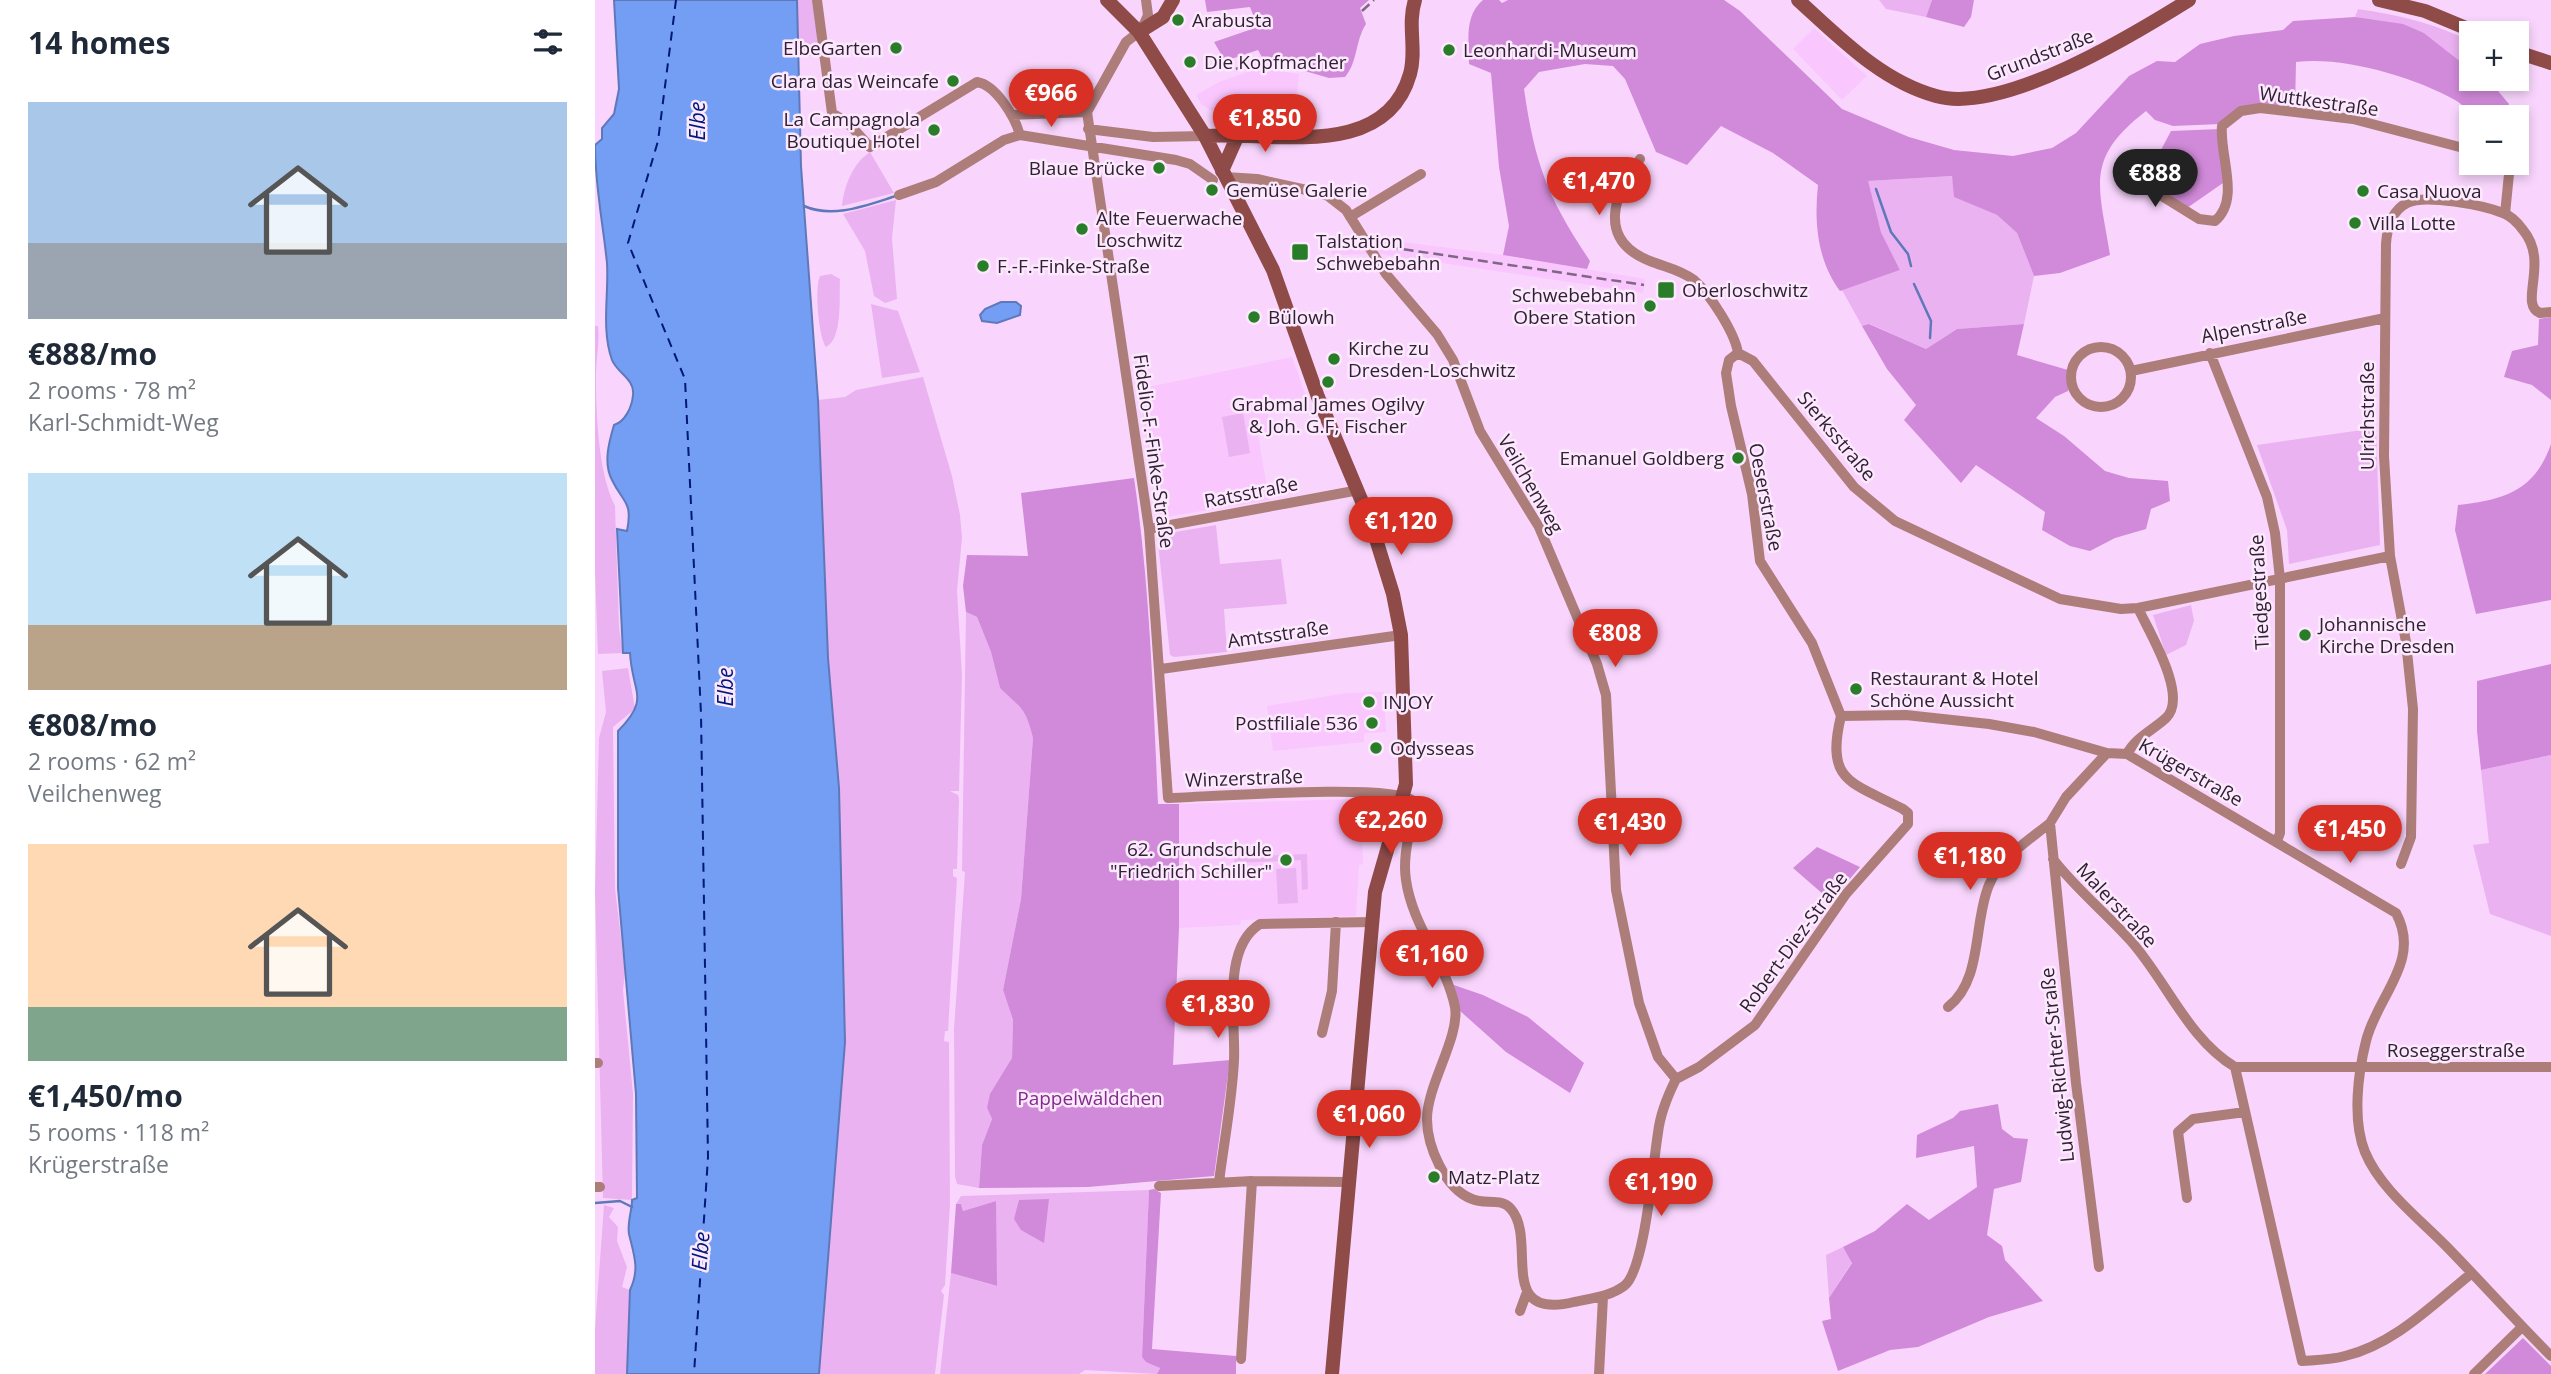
<!DOCTYPE html>
<html lang="en">
<head>
<meta charset="utf-8">
<style>
  :root { --surface:#fff; --page:#f6f6f7; --text:#1f2937; --muted:#747a83; --accent:#d93025 }
  body { margin:0; font-family:"Open Sans",sans-serif; background:var(--page); color:var(--text); height:100vh; display:flex; flex-direction:column; font-size:26px; white-space:nowrap }
  * { box-sizing:border-box; margin:0 }
  p { font-size:23px; color:var(--muted) }
  .icon { flex:none; width:38px; height:38px; fill:none; stroke:currentColor; stroke-width:2; stroke-linecap:round; stroke-linejoin:round }
  .map { position:relative; flex:1; overflow:hidden }
  .panel { display:flex; flex-direction:column; background:var(--surface); width:595px }
  .panel>* { flex:none }
  .controls { position:absolute; left:1864px; top:21px; display:grid; gap:14px }
  .controls a { display:grid; place-items:center; width:70px; height:70px; border-radius:0px; background:var(--surface); box-shadow:0 4px 10px #0003; font-size:35px }
  .price { position:absolute; translate:-50% -60px; padding:0 16px; border-radius:24px; background:var(--accent); color:#fff; font-size:23px; line-height:46px; filter:drop-shadow(0 2px 4px #0008) }
  .price::after { content:''; position:absolute; left:50%; top:42px; width:21px; height:16px; margin-left:-10px; background:inherit; clip-path:polygon(0 0,100% 0,50% 100%) }
  .price.current { background:#222; color:#fff }
  ul { padding:0; list-style:none }
  li { display:grid; align-content:center; gap:14px; height:371px; padding:0 28px }
  li span { display:grid; place-items:center; height:217px; border-radius:0px; color:#555 }
  li>.icon { margin-inline-start:auto }
  span .icon { width:126px; height:126px; fill:#fffc; stroke-width:1 }
  li b { font-size:30px }
  h2 { display:flex; justify-content:space-between; align-items:center; height:84px; padding:0 28px; font-size:30px }
  main { display:flex; flex:1; min-height:0 }
  .map>svg:first-child { display:block }
</style>
</head>
<body>
<main>
<section class="panel">
<h2>14 homes<svg class="icon" aria-label="filters" viewBox="0 0 24 24"><path d="M4 7h16M4 17h16"/><circle cx="9" cy="7" r="2"/><circle cx="15" cy="17" r="2"/></svg></h2>
<ul>
<li><span style="background:linear-gradient(#a9c7e8 65%,#9aa5b1 0)"><svg class="icon" aria-label="home" viewBox="0 0 24 24"><path d="M3 11l9-7 9 7M6 9v11h12V9"/></svg></span><div><b>€888/mo</b><p>2 rooms · 78 m²</p><p>Karl-Schmidt-Weg</p></div></li>
<li><span style="background:linear-gradient(#bfe0f5 70%,#b9a48a 0)"><svg class="icon" aria-label="home" viewBox="0 0 24 24"><path d="M3 11l9-7 9 7M6 9v11h12V9"/></svg></span><div><b>€808/mo</b><p>2 rooms · 62 m²</p><p>Veilchenweg</p></div></li>
<li><span style="background:linear-gradient(#ffd9b3 75%,#7fa58c 0)"><svg class="icon" aria-label="home" viewBox="0 0 24 24"><path d="M3 11l9-7 9 7M6 9v11h12V9"/></svg></span><div><b>€1,450/mo</b><p>5 rooms · 118 m²</p><p>Krügerstraße</p></div></li>
</ul>
</section>
<div class="map">
<svg width="1956" height="1374" viewBox="0 0 1956 1374">
  <rect width="100%" height="100%" fill="#f9d5fd"/>
  <path fill="#f9c6fe" d="M 1219,28 L 1272,76 L 1247,100 L 1198,49 Z
    M 664,68 L 704,74 L 699,122 L 623,115 L 607,105 L 601,95 L 624,82 Z
    M 761,236 L 908,255 L 1050,279 L 1048,293 L 786,254 L 737,255 L 734,239 Z
    M 697,357 L 712,399 L 672,407 L 676,432 L 663,434 L 674,500 L 564,518 L 544,389 Z
    M 789,692 L 791,732 L 769,733 L 769,742 L 678,751 L 672,706 L 752,693 Z
    M 766,799 L 768,864 L 764,865 L 761,916 L 646,920 L 645,925 L 584,928 L 584,804 Z"/>
  <path fill="#ebb2f1" d="M 202,0 L 219,0 L 224,55 L 203,57 Z
    M 1284,0 L 1337,0 L 1331,17 L 1291,9 Z
    M 1763,9 C 1804,15 1838,23 1875,41 L 1866,62 L 1829,33 L 1760,17 Z
    M 275,152 L 299,193 L 247,206 C 249,186 258,163 275,152 Z
    M 1357,176 L 1360,197 L 1402,215 L 1422,233 L 1439,276 L 1429,324 L 1362,329 L 1331,349 L 1275,324 L 1267,326 L 1247,290 L 1305,270 L 1286,232 L 1272,181 Z
    M 301,200 L 297,238 L 302,299 L 290,303 L 279,296 L 270,251 L 248,214 Z
    M 236,274 L 245,279 C 244,296 248,339 231,347 C 224,338 219,289 225,276 Z
    M 276,304 L 303,311 L 325,372 L 287,378 Z
    M 0,326 L 3,326 C 5,343 1,358 1,375 C 1,413 3,472 20,506 L 24,627 L 28,653 L 3,654 L 0,571 Z
    M 328,377 L 357,476 L 365,515 L 367,538 L 362,591 L 367,675 L 364,791 L 355,791 L 363,795 L 364,799 L 362,869 L 358,869 L 358,876 L 362,878 L 353,1031 L 350,1031 L 349,1041 L 354,1042 L 355,1204 L 350,1285 L 346,1291 L 349,1295 L 340,1374 L 224,1374 L 250,1042 L 244,788 L 233,658 L 223,400 L 250,397 L 261,390 Z
    M 648,413 L 655,453 L 634,457 L 627,417 Z
    M 1781,428 L 1785,545 L 1694,564 L 1692,530 L 1662,445 Z
    M 621,525 L 625,564 L 686,559 L 692,604 L 629,609 L 632,652 L 579,657 L 575,655 L 563,543 L 569,534 Z
    M 1596,605 L 1599,621 L 1591,645 L 1571,655 L 1558,615 Z
    M 371,612 L 382,617 L 396,652 L 405,688 C 426,709 430,706 438,738 L 426,899 L 408,990 L 418,1020 L 417,1058 L 392,1108 L 397,1119 L 387,1145 L 384,1188 L 362,1184 L 360,1177 L 359,1029 L 370,872 L 367,871 Z
    M 33,668 L 40,709 L 18,727 L 20,888 L 30,972 L 28,990 L 38,1094 L 37,1200 L 8,1198 L 0,891 L 4,738 L 11,712 L 7,671 Z
    M 1956,755 L 1956,936 L 1895,914 L 1878,845 L 1894,843 L 1886,770 Z
    M 712,854 L 713,889 L 707,890 L 706,860 L 640,863 L 639,857 Z
    M 701,868 L 703,903 L 683,904 L 681,869 Z
    M 554,1190 L 547,1357 L 565,1368 L 562,1374 L 490,1370 L 484,1374 L 345,1374 L 356,1273 L 401,1286 L 401,1201 L 368,1211 L 366,1204 L 361,1204 L 366,1196 Z
    M 9,1205 L 19,1208 L 14,1217 L 23,1227 L 22,1241 L 32,1267 L 27,1287 L 35,1290 L 32,1374 L 0,1374 L 0,1329 Z
    M 1248,1247 L 1257,1262 L 1234,1298 L 1231,1255 Z"/>
  <path fill="#d18ad9" d="M 610,0 L 774,0 L 765,8 L 771,24 C 760,41 763,62 750,77 L 734,78 L 668,59 L 663,50 L 630,61 L 619,42 L 663,27 L 655,7 L 612,12 Z
    M 888,0 L 904,0 L 907,3 L 913,0 L 1129,0 L 1145,11 L 1247,109 L 1314,137 L 1359,150 L 1418,156 L 1457,148 L 1481,133 L 1534,76 L 1562,61 L 1580,62 L 1605,44 L 1639,36 L 1688,30 L 1698,21 L 1760,17 L 1808,24 L 1829,33 L 1866,62 L 1876,66 L 1876,79 L 1893,79 L 1914,104 L 1908,117 L 1881,117 C 1873,113 1868,104 1860,100 C 1819,77 1748,56 1701,62 L 1700,110 L 1667,105 L 1626,124 L 1578,126 L 1560,120 L 1551,111 C 1489,159 1504,185 1515,255 L 1465,273 L 1439,276 L 1422,233 L 1402,215 L 1359,197 L 1357,176 L 1273,181 L 1286,232 L 1305,270 L 1245,291 C 1222,260 1219,222 1223,185 L 1178,153 L 1126,126 L 1092,165 L 1061,152 L 1030,79 L 1018,66 L 990,64 L 944,72 L 929,89 C 940,165 953,198 995,261 L 992,269 L 908,255 L 914,226 L 904,167 L 896,73 L 874,64 C 874,40 869,16 888,0 Z
    M 1337,0 L 1379,0 L 1376,17 L 1369,27 L 1331,17 Z
    M 1625,129 L 1628,183 L 1592,208 L 1549,182 L 1576,131 Z
    M 1956,317 L 1956,400 L 1937,385 L 1909,377 L 1917,351 L 1943,345 L 1944,319 Z
    M 1274,324 L 1331,349 L 1362,329 L 1429,324 L 1422,355 L 1473,370 L 1473,391 L 1460,397 L 1441,418 L 1469,436 L 1510,471 L 1534,478 L 1573,481 L 1575,501 L 1556,509 L 1551,529 L 1520,538 L 1495,551 L 1475,546 L 1447,530 L 1450,512 L 1381,465 L 1366,483 L 1309,420 L 1321,405 L 1292,369 L 1267,326 Z
    M 1956,444 L 1956,600 L 1881,614 L 1860,530 L 1863,505 C 1908,500 1940,491 1956,444 Z
    M 539,478 C 555,586 558,695 563,804 L 584,804 L 584,928 L 578,1065 L 635,1060 L 619,1176 L 493,1187 L 384,1188 L 387,1145 L 397,1119 L 392,1108 L 395,1094 L 417,1058 L 418,1020 L 408,990 L 426,899 L 438,738 C 430,706 426,709 405,688 L 396,652 L 382,617 L 371,612 L 368,586 L 372,555 L 433,556 L 426,493 Z
    M 1956,664 L 1956,755 L 1886,770 L 1882,731 L 1882,681 Z
    M 1222,847 L 1265,867 L 1236,901 L 1198,868 Z
    M 856,984 L 888,995 L 933,1017 L 989,1063 L 975,1093 L 911,1052 L 864,1010 Z
    M 1403,1104 L 1407,1129 L 1419,1138 L 1433,1139 L 1426,1182 L 1399,1189 L 1392,1235 L 1407,1246 L 1410,1260 L 1448,1301 L 1394,1317 L 1323,1347 L 1295,1350 L 1243,1371 L 1227,1321 L 1236,1319 L 1234,1298 L 1257,1263 L 1248,1247 L 1280,1231 L 1312,1204 L 1334,1220 L 1382,1187 L 1379,1146 L 1321,1158 L 1322,1135 L 1358,1118 L 1365,1111 Z
    M 559,1189 L 566,1193 L 557,1349 L 641,1356 L 641,1374 L 562,1374 L 565,1368 L 551,1362 L 547,1357 L 554,1190 Z
    M 454,1199 L 449,1243 L 426,1230 L 419,1219 L 424,1200 Z
    M 401,1201 L 402,1286 L 356,1273 L 361,1204 L 366,1204 L 368,1211 Z
    M 1928,1338 L 1956,1366 L 1956,1374 L 1890,1374 Z"/>
  <path fill="#739ef4" stroke="#5f78ba" stroke-width="2" d="M 19,0 L 202,0 L 206,166 L 223,400 L 233,658 L 244,788 L 250,1042 L 224,1374 L 32,1374 L 35,1290 C 45,1269 39,1255 34,1234 C 32,1223 37,1211 37,1200 L 42,1198 L 41,1094 L 23,888 L 23,731 C 56,698 37,693 35,653 L 28,653 L 22,529 L 32,531 C 38,501 28,503 17,480 C 8,463 14,442 19,425 C 30,422 37,407 38,395 C 40,379 22,373 17,360 C 6,329 14,294 12,263 C 8,224 0,185 0,145 L 7,139 L 7,128 L 19,114 L 24,89 Z
    M 406,302 L 421,302 L 426,306 L 425,315 L 402,323 L 387,321 L 385,315 L 390,309 Z"/>
  <g fill="none" stroke-linecap="round" stroke-linejoin="round">
    <path stroke="#5f78ba" stroke-width="2.5" d="M 1281,189 L 1296,232 L 1313,254 L 1316,266
      M 209,206 C 238,219 272,205 301,196
      M 1319,284 L 1336,321 L 1335,338
      M 0,1203 L 25,1201 L 37,1207"/>
    <path stroke="#00187b" stroke-width="2" stroke-dasharray="9 7" stroke-linecap="butt" d="M 81,0 L 63,141 L 33,243 L 90,379 L 106,714 L 113,1157 L 99,1374"/>
    <path stroke="#ad7d7a" stroke-width="10" d="M 222,0 L 237,113 L 253,123 L 275,147 L 382,82 C 401,85 420,117 425,135 L 409,140 L 341,182 L 304,195
      M 551,0 L 553,15 L 549,24 L 544,32 L 531,42 L 492,112 L 554,529 L 573,798 C 610,797 798,783 817,800 L 819,806 C 816,829 807,856 811,880 C 817,925 851,963 860,1007 C 865,1037 832,1085 832,1119 C 832,1146 850,1189 877,1199 C 889,1205 907,1197 916,1209 C 943,1240 900,1321 979,1302 C 996,1298 1014,1297 1029,1286 C 1050,1271 1058,1162 1063,1133 C 1065,1114 1072,1097 1081,1079
      M 417,115 L 492,112
      M 493,129 L 558,137 L 610,136
      M 425,135 L 581,160 L 595,164 L 618,180
      M 1045,159 C 1019,193 1001,240 1055,261 C 1070,267 1086,270 1099,280 C 1115,294 1140,333 1143,353
      M 1907,163 L 1914,174 L 1910,214
      M 1533,175 L 1604,219 L 1620,221 C 1646,199 1624,155 1627,126 L 1646,111 L 1665,108 L 1758,119 L 1876,150
      M 630,177 L 662,179 L 716,191 L 733,196 L 751,210 L 791,274 L 842,334 L 858,360 L 885,431 L 944,527 L 1002,664 L 1011,695 L 1021,890 L 1044,1003 L 1063,1057 L 1081,1079
      M 755,217 L 826,174
      M1476 377a30 30 0 1 1 60 0a30 30 0 1 1-60 0Z
      M 1143,353 L 1158,361 L 1259,487 L 1300,521 L 1465,599 L 1526,609 L 1543,608 L 1795,556
      M 1143,353 L 1134,360 L 1131,373 L 1136,406 L 1157,494 L 1165,561 L 1217,643 L 1246,716
      M 1615,353 L 1672,497 L 1680,533 L 1685,579 L 1685,833 L 1682,841
      M 1536,371 L 1790,318
      M 554,529 L 764,490
      M 566,669 L 806,635
      M 1246,716 L 1311,715 L 1394,724 L 1439,732 L 1512,753 L 1532,754 L 1801,913 C 1827,961 1782,996 1771,1041 C 1763,1073 1757,1120 1770,1152 C 1785,1189 1826,1220 1853,1248 C 1888,1284 1921,1321 1956,1356
      M 1532,754 C 1540,738 1558,730 1571,718 C 1594,696 1554,632 1543,608
      M 1458,859 C 1481,889 1510,912 1535,940 C 1571,980 1593,1039 1640,1067 L 1707,1361 C 1721,1360 1736,1360 1750,1356 C 1800,1344 1838,1304 1877,1273
      M 1806,864 L 1816,837 L 1818,709 L 1811,642 L 1795,556 L 1789,456 L 1791,244 C 1792,228 1796,211 1812,203 C 1830,194 1888,205 1908,213 C 1916,216 1923,223 1928,230 C 1955,262 1923,304 1945,313 L 1956,312
      M 1353,1007 C 1388,980 1378,923 1394,885 C 1405,858 1433,841 1455,823
      M 727,1033 L 737,991 L 741,922
      M 0,1063 L 3,1063
      M 1640,1067 L 1956,1067
      M 1081,1079 L 1104,1067 L 1160,1025 L 1251,894 L 1313,824 L 1313,813 L 1308,809 C 1256,782 1230,782 1246,716
      M 624,1182 C 629,1142 637,1101 639,1060 C 641,1022 626,948 665,924 L 777,922
      M 564,1186 L 657,1181 L 753,1182
      M 0,1187 L 5,1187
      M 1592,1198 L 1583,1132 L 1598,1119 L 1650,1112
      M 1504,1267 L 1481,1083 L 1455,823 L 1471,797 L 1512,753
      M 925,1311 L 932,1292
      M 646,1359 L 657,1181
      M 1004,1374 L 1008,1297
      M 1879,1374 L 1927,1327"/>
    <path stroke="#8f4b48" stroke-width="14" d="M 512,0 L 544,32 L 610,136 L 678,270 L 723,397 L 776,523 L 798,594 L 806,635 L 811,784 L 780,892 L 737,1374
      M 1203,0 C 1244,37 1286,81 1341,96 C 1407,115 1538,35 1594,0
      M 1784,0 L 1830,11 L 1883,33
      M 544,32 L 568,17 L 578,0
      M 1922,52 L 1956,63
      M 610,136 C 676,131 790,162 815,74 C 822,50 812,25 820,0
      M 627,171 L 643,135"/>
    <path stroke="#806783" stroke-width="2.5" stroke-dasharray="10 5" stroke-linecap="butt" d="M 767,11 L 779,0
      M 641,69 L 660,61
      M 734,248 L 766,245 L 794,247 L 1049,285"/>
  </g>
  <g fill="#297d29" stroke="#fce9fd" stroke-width="2.5">
    <circle cx="583" cy="20" r="7"/>
    <circle cx="301" cy="48" r="7"/>
    <circle cx="854" cy="50" r="7"/>
    <circle cx="595" cy="62" r="7"/>
    <circle cx="358" cy="81" r="7"/>
    <circle cx="339" cy="130" r="7"/>
    <circle cx="564" cy="168" r="7"/>
    <circle cx="617" cy="190" r="7"/>
    <circle cx="1768" cy="191" r="7"/>
    <circle cx="1760" cy="223" r="7"/>
    <circle cx="487" cy="229" r="7"/>
    <rect x="696" y="243" width="18" height="18" rx="3.5"/>
    <circle cx="388" cy="266" r="7"/>
    <rect x="1062" y="281" width="18" height="18" rx="3.5"/>
    <circle cx="1055" cy="306" r="7"/>
    <circle cx="659" cy="317" r="7"/>
    <circle cx="739" cy="359" r="7"/>
    <circle cx="733" cy="382" r="7"/>
    <circle cx="1143" cy="458" r="7"/>
    <circle cx="1710" cy="635" r="7"/>
    <circle cx="1261" cy="689" r="7"/>
    <circle cx="774" cy="702" r="7"/>
    <circle cx="777" cy="723" r="7"/>
    <circle cx="781" cy="748" r="7"/>
    <circle cx="691" cy="860" r="7"/>
    <circle cx="839" cy="1177" r="7"/>
  </g>
  <g text-anchor="middle" stroke-width="5" stroke-linejoin="round" paint-order="stroke">
    <g font-size="19" fill="#312033" stroke="#fce9fd" text-anchor="start">
      <text x="597" y="27">Arabusta</text>
      <text x="287" y="55" text-anchor="end">ElbeGarten</text>
      <text x="868" y="57">Leonhardi-Museum</text>
      <text x="609" y="69">Die Kopfmacher</text>
      <text x="344" y="88" text-anchor="end">Clara das Weincafe</text>
      <text x="325" y="126" text-anchor="end">La Campagnola<tspan x="325" dy="22">Boutique Hotel</tspan></text>
      <text x="550" y="175" text-anchor="end">Blaue Brücke</text>
      <text x="631" y="197">Gemüse Galerie</text>
      <text x="1782" y="198">Casa Nuova</text>
      <text x="501" y="225">Alte Feuerwache<tspan x="501" dy="22">Loschwitz</tspan></text>
      <text x="1774" y="230">Villa Lotte</text>
      <text x="721" y="248">Talstation<tspan x="721" dy="22">Schwebebahn</tspan></text>
      <text x="402" y="273">F.-F.-Finke-Straße</text>
      <text x="1087" y="297">Oberloschwitz</text>
      <text x="1041" y="302" text-anchor="end">Schwebebahn<tspan x="1041" dy="22">Obere Station</tspan></text>
      <text x="673" y="324">Bülowh</text>
      <text x="753" y="355">Kirche zu<tspan x="753" dy="22">Dresden-Loschwitz</tspan></text>
      <text x="733" y="411" text-anchor="middle">Grabmal James Ogilvy<tspan x="733" dy="22">&amp; Joh. G.F, Fischer</tspan></text>
      <text x="1129" y="465" text-anchor="end">Emanuel Goldberg</text>
      <text x="1724" y="631">Johannische<tspan x="1724" dy="22">Kirche Dresden</tspan></text>
      <text x="1275" y="685">Restaurant &amp; Hotel<tspan x="1275" dy="22">Schöne Aussicht</tspan></text>
      <text x="788" y="709">INJOY</text>
      <text x="763" y="730" text-anchor="end">Postfiliale 536</text>
      <text x="795" y="755">Odysseas</text>
      <text x="677" y="856" text-anchor="end">62. Grundschule<tspan x="677" dy="22">"Friedrich Schiller"</tspan></text>
      <text x="853" y="1184">Matz-Platz</text>
    </g>
    <g font-size="19" fill="#312033" stroke="#fce9fd">
      <text transform="translate(1445 55) rotate(-21)" y="7">Grundstraße</text>
      <text transform="translate(1724 101) rotate(8)" y="7">Wuttkestraße</text>
      <text transform="translate(1659 326) rotate(-11)" y="7">Alpenstraße</text>
      <text transform="translate(1772 416) rotate(-90)" y="7">Ulrichstraße</text>
      <text transform="translate(1242 436) rotate(50)" y="7">Sierksstraße</text>
      <text transform="translate(559 451) rotate(82)" y="7">Fidelio-F.-Finke-Straße</text>
      <text transform="translate(936 484) rotate(60)" y="7">Veilchenweg</text>
      <text transform="translate(656 492) rotate(-11)" y="7">Ratsstraße</text>
      <text transform="translate(1171 497) rotate(79)" y="7">Oeserstraße</text>
      <text transform="translate(1664 592) rotate(-93)" y="7">Tiedgestraße</text>
      <text transform="translate(683 634) rotate(-8)" y="7">Amtsstraße</text>
      <text transform="translate(1596 772) rotate(30)" y="7">Krügerstraße</text>
      <text transform="translate(649 778) rotate(-2)" y="7">Winzerstraße</text>
      <text transform="translate(1522 905) rotate(47)" y="7">Malerstraße</text>
      <text transform="translate(1198 942) rotate(-54)" y="7">Robert-Diez-Straße</text>
      <text x="1861" y="1057">Roseggerstraße</text>
      <text transform="translate(1462 1065) rotate(-96)" y="7">Ludwig-Richter-Straße</text>
    </g>
    <g font-size="19" fill="#812c8b" stroke="#fce9fd">
      <text x="495" y="1105">Pappelwäldchen</text>
    </g>
    <g font-size="21" font-style="italic" fill="#00187b" stroke="#fce9fd">
      <text transform="translate(103 121) rotate(-90)" y="7">Elbe</text>
      <text transform="translate(131 687) rotate(-90)" y="7">Elbe</text>
      <text transform="translate(106 1251) rotate(-85)" y="7">Elbe</text>
    </g>
  </g>
</svg>
<div class="controls">
<a>+</a>
<a>−</a>
</div>
<b class="price" style="left:456px;top:129px">€966</b>
<b class="price" style="left:670px;top:154px">€1,850</b>
<b class="price current" style="left:1560px;top:209px">€888</b>
<b class="price" style="left:1004px;top:217px">€1,470</b>
<b class="price" style="left:806px;top:557px">€1,120</b>
<b class="price" style="left:1020px;top:669px">€808</b>
<b class="price" style="left:796px;top:856px">€2,260</b>
<b class="price" style="left:1035px;top:858px">€1,430</b>
<b class="price" style="left:1755px;top:865px">€1,450</b>
<b class="price" style="left:1375px;top:892px">€1,180</b>
<b class="price" style="left:837px;top:990px">€1,160</b>
<b class="price" style="left:623px;top:1040px">€1,830</b>
<b class="price" style="left:774px;top:1150px">€1,060</b>
<b class="price" style="left:1066px;top:1218px">€1,190</b>
</div>
</main>
</body>
</html>
